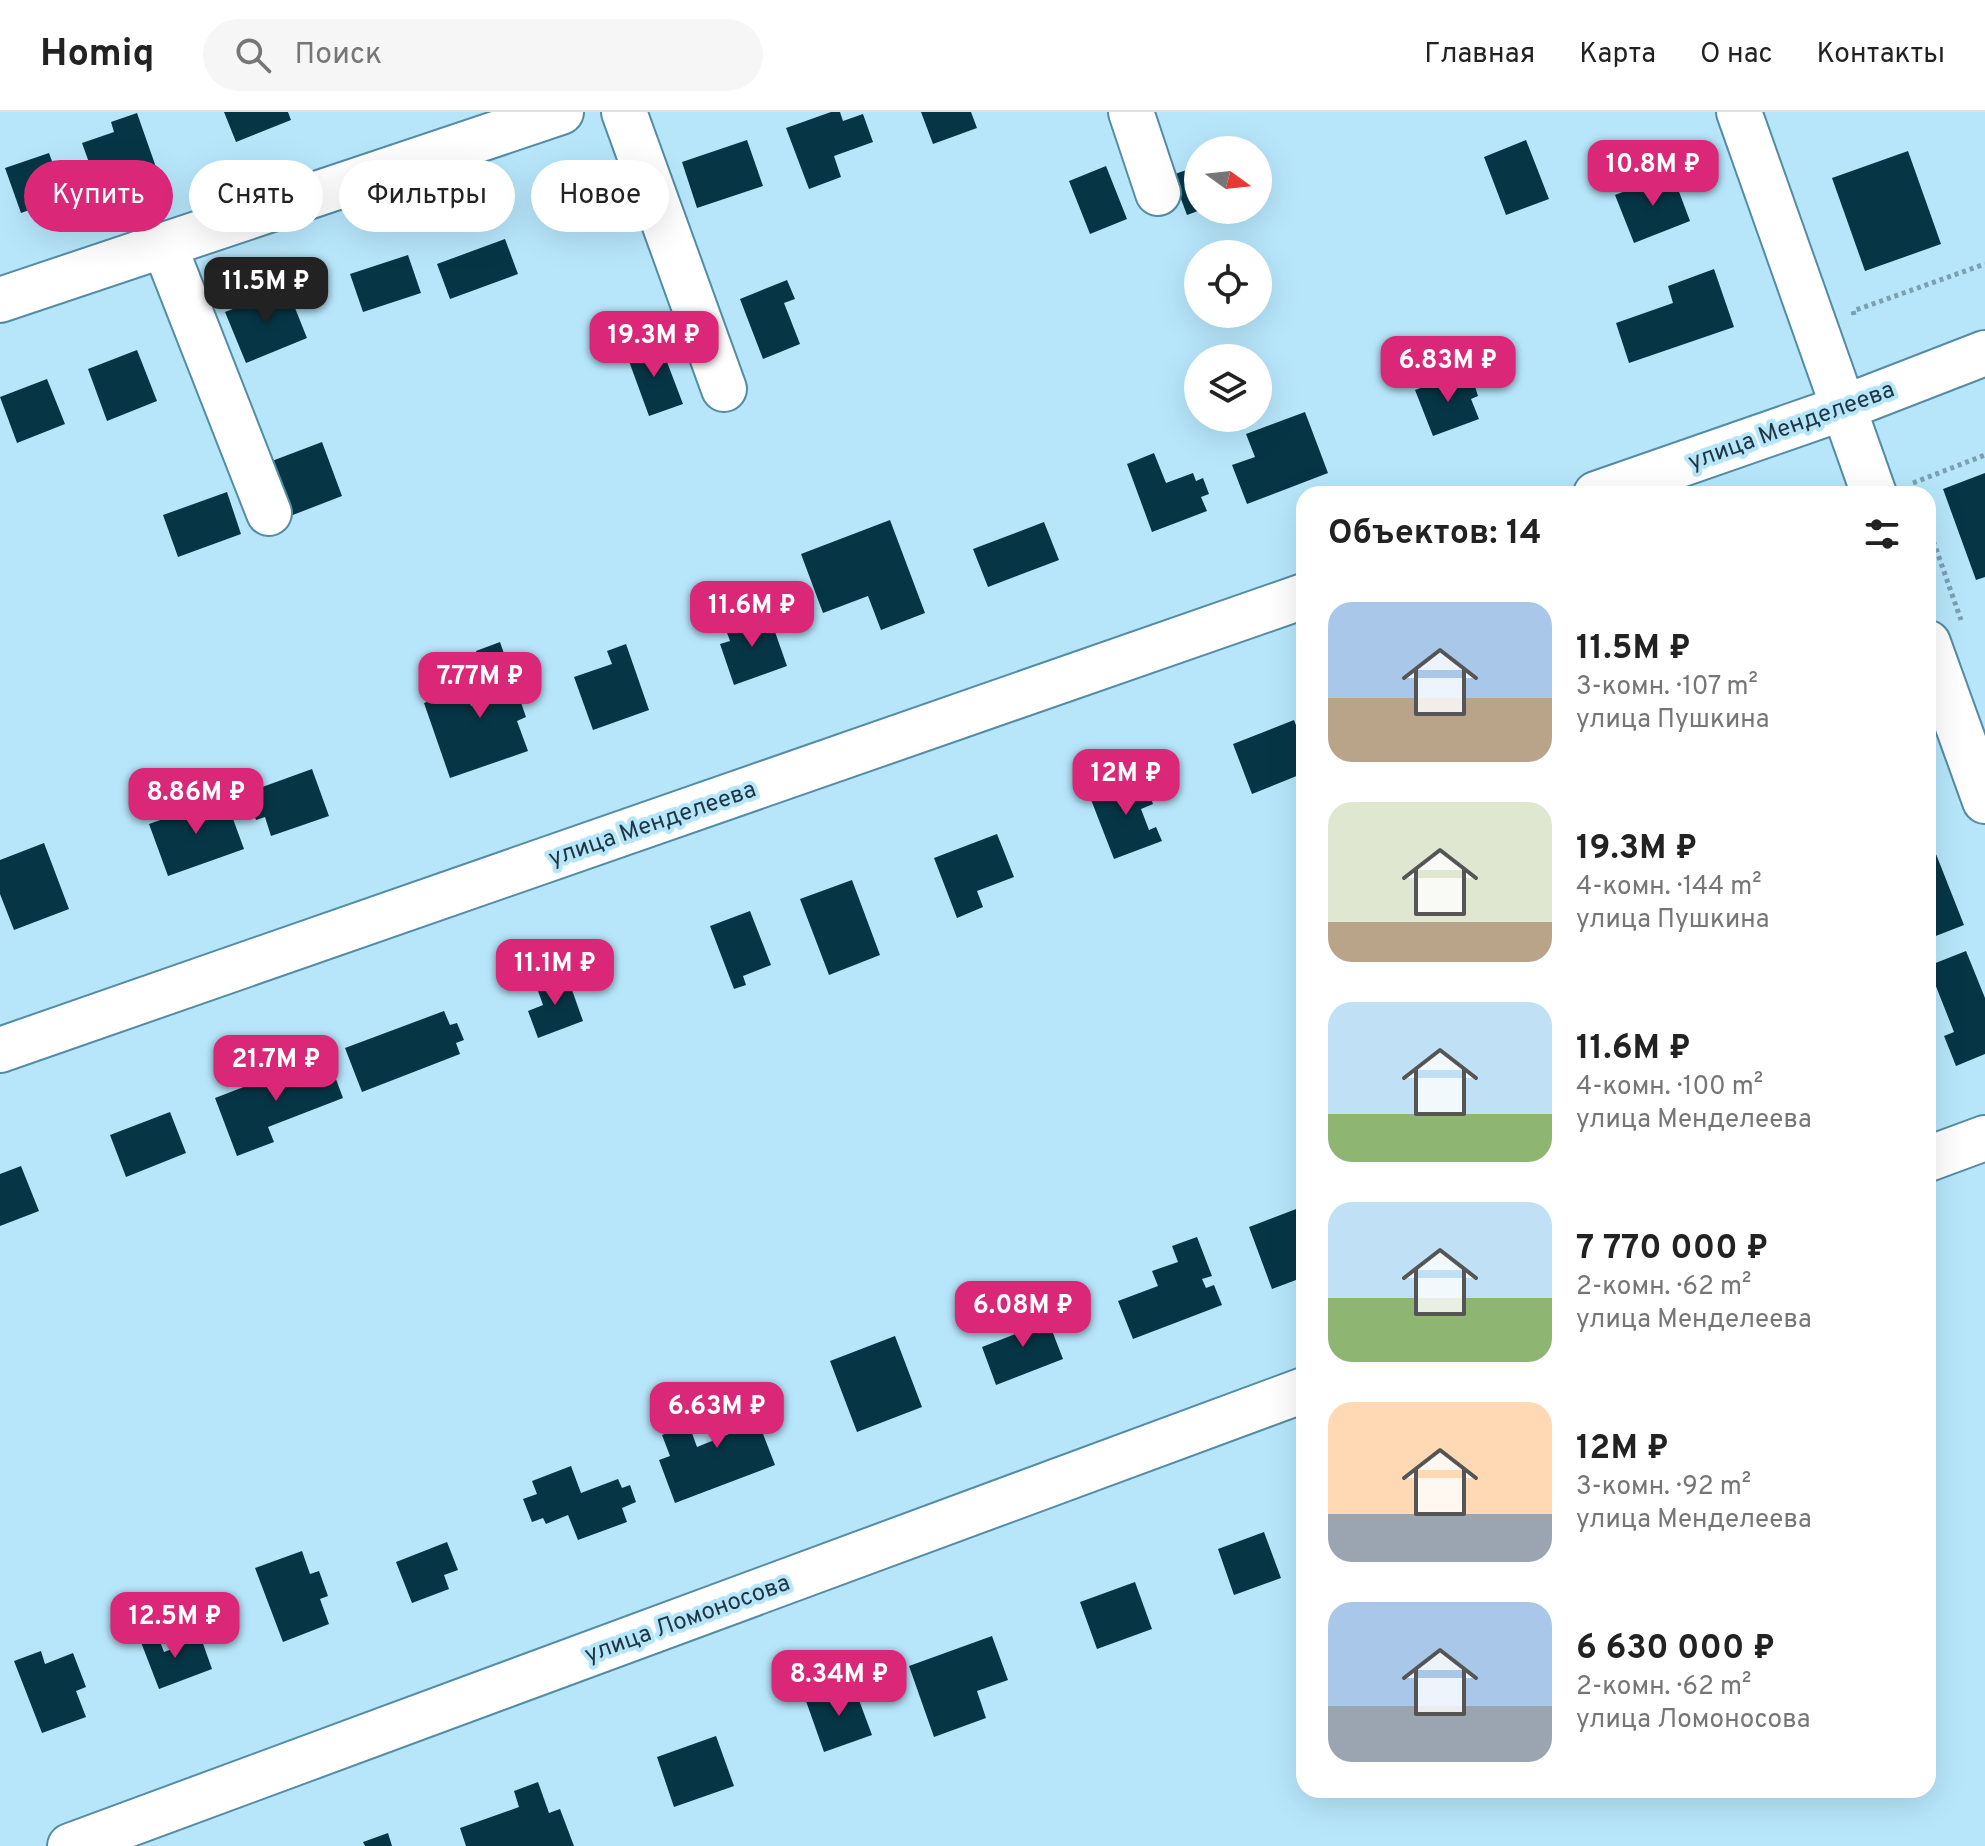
<!DOCTYPE html>
<html lang="ru">
<head>
<meta charset="utf-8">
<style>
  :root { --surface:#fff; --page:#f6f6f6; --text:#222; --muted:#767676; --line:#e0e0e0; --accent:#db2777 }
  body { margin:0; font-family:Overpass,sans-serif; background:var(--page); color:var(--text); height:100vh; display:flex; flex-direction:column; font-size:30px; white-space:nowrap }
  * { box-sizing:border-box; margin:0 }
  p { font-size:26px; color:var(--muted) }
  .icon { flex:none; width:44px; height:44px; fill:none; stroke:currentColor; stroke-width:2; stroke-linecap:round; stroke-linejoin:round }
  .map { position:relative; flex:1; overflow:hidden }
  .side { position:absolute; left:1296px; top:374px; width:640px; height:1312px; display:flex; flex-direction:column; background:var(--surface); border-radius:24px; box-shadow:0 8px 32px #0002 }
  .side>* { flex:none }
  .banner { position:absolute; left:24px; top:48px; width:760px; height:72px; display:flex; gap:16px }
  .needle { width:52px; rotate:105deg }
  .controls { position:absolute; left:1184px; top:24px; display:grid; gap:16px }
  .controls a { display:grid; place-items:center; width:88px; height:88px; border-radius:50%; background:var(--surface); box-shadow:0 8px 32px #0002; font-size:40px }
  .price { position:absolute; translate:-50% -68px; padding:0 18px; border-radius:16px; background:var(--accent); color:#fff; font-size:26px; line-height:52px; filter:drop-shadow(0 2px 4px #0008) }
  .price::after { content:''; position:absolute; left:50%; top:48px; width:24px; height:18px; margin-left:-12px; background:inherit; clip-path:polygon(0 0,100% 0,50% 100%) }
  .price.active { background:#222; color:#fff }
  ul { padding:0; list-style:none }
  li { display:flex; align-items:center; gap:24px; height:200px; padding:0 32px }
  li span { display:grid; place-items:center; flex:none; width:224px; height:160px; border-radius:24px; color:#555 }
  li>.icon { margin-inline-start:auto }
  span .icon { width:96px; height:96px; fill:#fffc; stroke-width:1 }
  li b { font-size:34px }
  h2 { display:flex; justify-content:space-between; align-items:center; height:96px; padding:0 32px; font-size:34px }
  .tag { padding:0 28px; border-radius:36px; background:var(--surface); box-shadow:0 8px 32px #0002; font-size:28px; line-height:72px }
  .tag.active { background:var(--accent); color:#fff }
  header { display:flex; align-items:center; gap:48px; box-sizing:border-box; height:112px; padding:0 40px; background:var(--surface); border-bottom:2px solid var(--line) }
  header strong { font-size:38px }
  nav { display:flex; gap:44px; margin-inline-start:auto; font-size:28px }
  .search { width:560px; height:72px; background:var(--page); display:flex; align-items:center; gap:20px; box-sizing:border-box; padding:0 28px; border-radius:44px; color:var(--muted); font-size:30px }
  .map>svg:first-child { display:block }
</style>
</head>
<body>
<header>
<strong>Homiq</strong>
<div class="search"><svg class="icon" aria-label="search" viewBox="0 0 24 24"><circle cx="10" cy="10" r="6"/><path d="M15 15l6 6"/></svg>Поиск</div>
<nav><a>Главная</a><a>Карта</a><a>О нас</a><a>Контакты</a></nav>
</header>
<div class="map">
<svg width="1985" height="1734" viewBox="0 0 1985 1734">
  <rect width="100%" height="100%" fill="#b7e6fb"/>
  <path fill="#063646" d="M 224,0 L 288,0 L 291,8 L 236,30 Z
    M 831,0 L 840,0 L 843,9 L 863,2 L 873,30 L 834,44 L 841,65 L 809,77 L 786,16 Z
    M 921,0 L 971,0 L 977,16 L 933,32 Z
    M 137,1 L 164,78 L 106,98 L 82,31 L 114,20 L 111,10 Z
    M 747,28 L 763,74 L 697,96 L 682,50 Z
    M 1526,28 L 1549,87 L 1506,103 L 1484,45 Z
    M 1908,39 L 1941,132 L 1865,159 L 1832,66 Z
    M 49,41 L 65,85 L 21,101 L 5,56 Z
    M 1106,54 L 1127,107 L 1090,122 L 1069,69 Z
    M 1198,54 L 1198,99 L 1187,103 L 1172,63 Z
    M 1672,61 L 1690,109 L 1634,131 L 1615,83 Z
    M 616,68 L 629,100 L 577,120 L 564,88 Z
    M 505,127 L 518,162 L 450,187 L 437,152 Z
    M 408,143 L 421,181 L 363,200 L 350,162 Z
    M 1714,157 L 1734,215 L 1629,251 L 1616,211 L 1673,191 L 1668,174 Z
    M 787,168 L 795,187 L 784,191 L 800,232 L 763,247 L 740,187 Z
    M 287,176 L 307,226 L 246,251 L 225,200 Z
    M 659,229 L 683,292 L 649,304 L 626,241 Z
    M 137,238 L 157,289 L 107,309 L 88,257 Z
    M 1462,261 L 1466,271 L 1473,268 L 1478,284 L 1471,287 L 1479,307 L 1433,324 L 1415,278 Z
    M 47,267 L 65,312 L 17,331 L 0,285 Z
    M 1305,300 L 1328,361 L 1247,392 L 1232,353 L 1255,345 L 1246,322 Z
    M 322,330 L 342,384 L 285,406 L 264,352 Z
    M 1154,341 L 1166,371 L 1193,361 L 1196,369 L 1203,366 L 1209,382 L 1201,385 L 1207,399 L 1152,420 L 1127,352 Z
    M 1985,361 L 1985,465 L 1976,468 L 1943,377 Z
    M 227,380 L 241,422 L 178,445 L 163,403 Z
    M 890,408 L 925,501 L 881,518 L 868,484 L 823,501 L 801,442 Z
    M 1044,410 L 1059,448 L 988,475 L 973,437 Z
    M 768,500 L 787,554 L 734,573 L 720,532 L 730,529 L 725,515 Z
    M 500,530 L 526,605 L 517,609 L 528,639 L 450,666 L 424,591 L 465,577 L 471,594 L 492,586 L 476,539 Z
    M 626,532 L 649,598 L 593,618 L 574,565 L 612,552 L 607,539 Z
    M 1294,608 L 1304,634 L 1304,661 L 1252,682 L 1233,632 Z
    M 312,657 L 329,704 L 271,724 L 265,705 L 256,708 L 246,681 Z
    M 1143,664 L 1153,692 L 1141,697 L 1149,718 L 1156,715 L 1162,729 L 1114,747 L 1090,685 Z
    M 225,685 L 244,737 L 168,764 L 149,712 Z
    M 997,722 L 1014,765 L 977,779 L 983,795 L 957,806 L 934,746 Z
    M 44,731 L 69,797 L 14,818 L 0,782 L 0,748 Z
    M 1934,737 L 1964,813 L 1928,827 L 1928,739 Z
    M 852,768 L 880,843 L 829,863 L 800,787 Z
    M 750,799 L 771,853 L 743,864 L 746,873 L 734,877 L 710,814 Z
    M 1966,839 L 1985,886 L 1985,942 L 1956,954 L 1944,924 L 1954,920 L 1928,854 Z
    M 566,861 L 583,909 L 538,926 L 528,899 L 543,893 L 536,873 Z
    M 444,899 L 450,913 L 457,911 L 464,928 L 456,931 L 460,942 L 362,980 L 345,936 Z
    M 327,943 L 343,986 L 268,1015 L 274,1030 L 237,1044 L 215,986 Z
    M 170,1000 L 186,1041 L 126,1065 L 110,1023 Z
    M 21,1054 L 39,1099 L 0,1114 L 0,1062 Z
    M 1304,1094 L 1304,1165 L 1272,1177 L 1249,1115 Z
    M 1197,1125 L 1212,1164 L 1202,1167 L 1206,1176 L 1214,1173 L 1222,1193 L 1133,1227 L 1118,1189 L 1158,1174 L 1152,1159 L 1178,1150 L 1172,1134 Z
    M 1044,1198 L 1063,1247 L 996,1273 L 982,1235 L 1018,1221 L 1014,1209 Z
    M 895,1224 L 922,1295 L 857,1320 L 830,1249 Z
    M 743,1270 L 775,1353 L 675,1391 L 659,1348 L 670,1344 L 662,1323 L 689,1313 L 697,1335 L 729,1322 L 713,1281 Z
    M 571,1354 L 581,1381 L 618,1367 L 622,1376 L 630,1373 L 636,1390 L 622,1396 L 627,1410 L 578,1428 L 568,1403 L 546,1412 L 543,1406 L 532,1410 L 523,1387 L 537,1382 L 532,1369 Z
    M 1264,1420 L 1281,1466 L 1234,1483 L 1218,1437 Z
    M 447,1430 L 458,1458 L 444,1463 L 449,1477 L 412,1491 L 396,1450 Z
    M 302,1439 L 310,1462 L 319,1459 L 328,1484 L 320,1487 L 329,1512 L 283,1530 L 255,1456 Z
    M 1135,1470 L 1152,1517 L 1097,1537 L 1080,1490 Z
    M 156,1519 L 164,1540 L 201,1526 L 212,1557 L 159,1577 L 139,1525 Z
    M 992,1524 L 1008,1568 L 977,1579 L 986,1606 L 934,1625 L 909,1554 Z
    M 41,1539 L 45,1552 L 73,1541 L 86,1575 L 76,1579 L 86,1605 L 42,1621 L 14,1549 Z
    M 853,1572 L 872,1623 L 824,1640 L 806,1589 Z
    M 716,1624 L 734,1674 L 674,1695 L 657,1645 Z
    M 538,1670 L 549,1701 L 560,1697 L 574,1734 L 466,1734 L 460,1716 L 519,1695 L 514,1679 Z
    M 388,1721 L 392,1734 L 365,1734 L 363,1730 Z"/>
  <g fill="none" stroke-linecap="round" stroke-linejoin="round">
    <g stroke="#538ca4" stroke-width="48">
      <path id="minor" d="M 624,0 L 724,277
        M 1131,0 L 1158,81
        M 1739,0 L 1874,382
        M 164,133 L 269,401
        M 0,188 L 561,0
        M 1596,382 L 1843,296 L 1985,241
        M 1928,531 L 1985,689
        M 0,938 L 1304,484
        M 1928,1047 L 1985,1026
        M 70,1734 L 1304,1278"/>
    </g>
    <path stroke="#7aa0b1" stroke-width="5" stroke-dasharray="4 4" stroke-linecap="butt" d="M 1854,203 L 1853,199 L 1985,152
      M 1913,371 L 1985,343
      M 1928,414 L 1961,508"/>
    <use href="#minor" stroke="#fff" stroke-width="44"/>
  </g>
  <g text-anchor="middle" stroke-width="8" stroke-linejoin="round" paint-order="stroke">
    <g font-size="24" fill="#1e3641" stroke="#b7e6fb">
      <text transform="translate(1791 313) rotate(-20)" y="8">улица Менделеева</text>
      <text transform="translate(652 711) rotate(-19)" y="8">улица Менделеева</text>
      <text transform="translate(687 1506) rotate(-20)" y="8">улица Ломоносова</text>
    </g>
  </g>
</svg>
<div class="controls">
<a><svg class="needle" viewBox="-14 -14 28 28"><path d="M0-13l5 13h-10z" fill="#e53935"/><path d="M0 13l5-13h-10z" fill="#767676"/></svg></a>
<a><svg class="icon" aria-label="locate" viewBox="0 0 24 24"><circle cx="12" cy="12" r="6"/><path d="M12 2v4M12 18v4M2 12h4M18 12h4"/></svg></a>
<a><svg class="icon" aria-label="layers" viewBox="0 0 24 24"><path d="M12 4l9 5-9 5-9-5zM3 14l9 5 9-5"/></svg></a>
</div>
<b class="price" style="left:1653px;top:96px">10.8M ₽</b>
<b class="price active" style="left:266px;top:213px">11.5M ₽</b>
<b class="price" style="left:654px;top:267px">19.3M ₽</b>
<b class="price" style="left:1448px;top:292px">6.83M ₽</b>
<b class="price" style="left:752px;top:537px">11.6M ₽</b>
<b class="price" style="left:480px;top:608px">7.77M ₽</b>
<b class="price" style="left:1126px;top:705px">12M ₽</b>
<b class="price" style="left:196px;top:724px">8.86M ₽</b>
<b class="price" style="left:555px;top:895px">11.1M ₽</b>
<b class="price" style="left:276px;top:991px">21.7M ₽</b>
<b class="price" style="left:1023px;top:1237px">6.08M ₽</b>
<b class="price" style="left:717px;top:1338px">6.63M ₽</b>
<b class="price" style="left:175px;top:1548px">12.5M ₽</b>
<b class="price" style="left:839px;top:1606px">8.34M ₽</b>
<div class="banner">
<a class="tag active">Купить</a>
<a class="tag">Снять</a>
<a class="tag">Фильтры</a>
<a class="tag">Новое</a>
</div>
<section class="side">
<h2>Объектов: 14<svg class="icon" aria-label="filters" viewBox="0 0 24 24"><path d="M4 7h16M4 17h16"/><circle cx="9" cy="7" r="2"/><circle cx="15" cy="17" r="2"/></svg></h2>
<ul>
<li><span style="background:linear-gradient(#a9c7e8 60%,#b9a48a 0)"><svg class="icon" aria-label="home" viewBox="0 0 24 24"><path d="M3 11l9-7 9 7M6 9v11h12V9"/></svg></span><div><b>11.5M ₽</b><p>3-комн. · 107 m²</p><p>улица Пушкина</p></div></li>
<li><span style="background:linear-gradient(#dfe7d0 75%,#b9a48a 0)"><svg class="icon" aria-label="home" viewBox="0 0 24 24"><path d="M3 11l9-7 9 7M6 9v11h12V9"/></svg></span><div><b>19.3M ₽</b><p>4-комн. · 144 m²</p><p>улица Пушкина</p></div></li>
<li><span style="background:linear-gradient(#bfe0f5 70%,#8fb573 0)"><svg class="icon" aria-label="home" viewBox="0 0 24 24"><path d="M3 11l9-7 9 7M6 9v11h12V9"/></svg></span><div><b>11.6M ₽</b><p>4-комн. · 100 m²</p><p>улица Менделеева</p></div></li>
<li><span style="background:linear-gradient(#bfe0f5 60%,#8fb573 0)"><svg class="icon" aria-label="home" viewBox="0 0 24 24"><path d="M3 11l9-7 9 7M6 9v11h12V9"/></svg></span><div><b>7 770 000 ₽</b><p>2-комн. · 62 m²</p><p>улица Менделеева</p></div></li>
<li><span style="background:linear-gradient(#ffd9b3 70%,#9aa5b1 0)"><svg class="icon" aria-label="home" viewBox="0 0 24 24"><path d="M3 11l9-7 9 7M6 9v11h12V9"/></svg></span><div><b>12M ₽</b><p>3-комн. · 92 m²</p><p>улица Менделеева</p></div></li>
<li><span style="background:linear-gradient(#a9c7e8 65%,#9aa5b1 0)"><svg class="icon" aria-label="home" viewBox="0 0 24 24"><path d="M3 11l9-7 9 7M6 9v11h12V9"/></svg></span><div><b>6 630 000 ₽</b><p>2-комн. · 62 m²</p><p>улица Ломоносова</p></div></li>
</ul>
</section>
</div>
</body>
</html>
